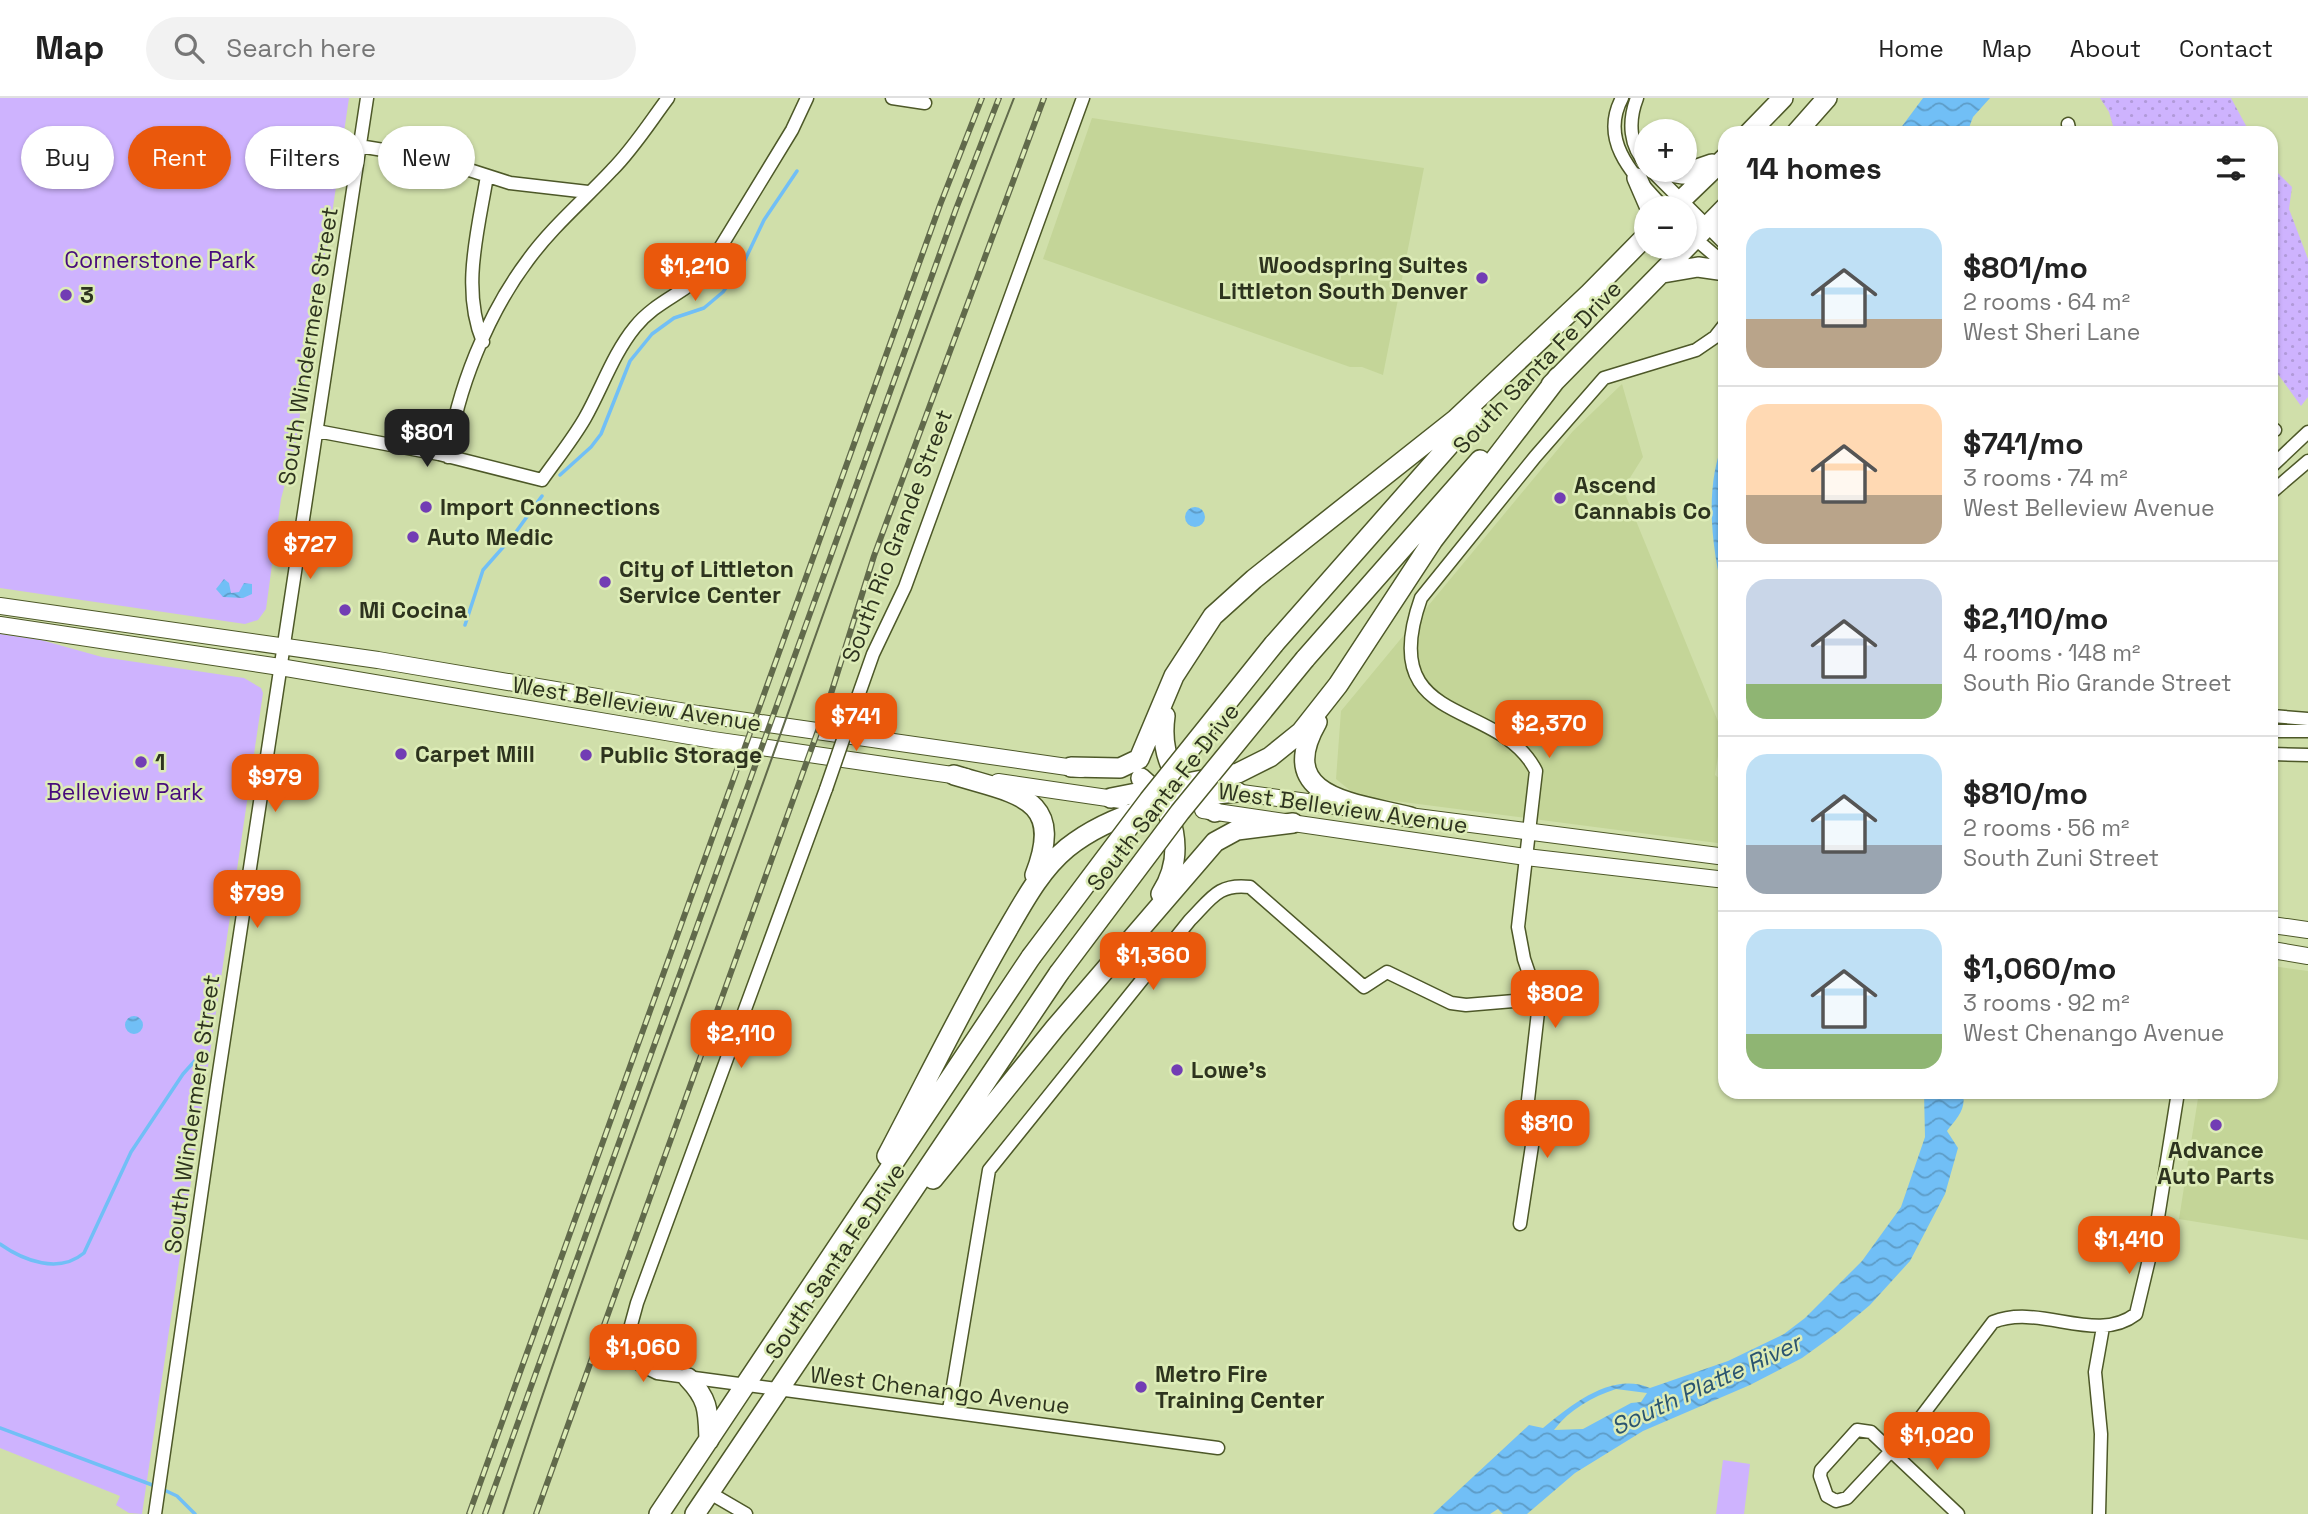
<!DOCTYPE html>
<html lang="en">
<head>
<meta charset="utf-8">
<style>
  :root { --surface:#fff; --page:#f2f2f2; --text:#222; --muted:#767676; --line:#e0e0e0; --accent:#ea580c }
  body { margin:0; font-family:"Space Grotesk",sans-serif; background:var(--page); color:var(--text); height:100vh; display:flex; flex-direction:column; font-size:26px; white-space:nowrap }
  * { box-sizing:border-box; margin:0 }
  p { font-size:23px; color:var(--muted) }
  .icon { flex:none; width:38px; height:38px; fill:none; stroke:currentColor; stroke-width:2; stroke-linecap:round; stroke-linejoin:round }
  .map { position:relative; flex:1; overflow:hidden }
  .sheet { position:absolute; left:1718px; top:28px; width:560px; height:973px; display:flex; flex-direction:column; background:var(--surface); border-radius:21px; box-shadow:0 2px 5px #0004 }
  .sheet>* { flex:none }
  .guide { position:absolute; left:21px; top:28px; width:665px; height:63px; display:flex; gap:14px }
  .buttons { position:absolute; left:1634px; top:21px; display:grid; gap:14px }
  .buttons a { display:grid; place-items:center; width:63px; height:63px; border-radius:50%; background:var(--surface); box-shadow:0 2px 5px #0004; font-size:35px }
  .price { position:absolute; translate:-50% -60px; padding:0 16px; border-radius:14px; background:var(--accent); color:#fff; font-size:23px; line-height:46px; filter:drop-shadow(0 2px 4px #0008) }
  .price::after { content:''; position:absolute; left:50%; top:42px; width:21px; height:16px; margin-left:-10px; background:inherit; clip-path:polygon(0 0,100% 0,50% 100%) }
  .price.selected { background:#222; color:#fff }
  ul { padding:0; list-style:none }
  li { display:flex; align-items:center; gap:21px; height:175px; padding:0 28px }
  li+li { border-top:2px solid var(--line) }
  li span { display:grid; place-items:center; flex:none; width:196px; height:140px; border-radius:21px; color:#555 }
  li>.icon { margin-inline-start:auto }
  span .icon { width:84px; height:84px; fill:#fffc; stroke-width:1 }
  li b { font-size:30px }
  h2 { display:flex; justify-content:space-between; align-items:center; height:84px; padding:0 28px; font-size:30px }
  .pill { padding:0 24px; border-radius:32px; background:var(--surface); box-shadow:0 2px 5px #0004; font-size:24px; line-height:63px }
  .pill.selected { background:var(--accent); color:#fff }
  header { display:flex; align-items:center; gap:42px; box-sizing:border-box; height:98px; padding:0 35px; background:var(--surface); border-bottom:2px solid var(--line) }
  header strong { font-size:33px }
  nav { display:flex; gap:38px; margin-inline-start:auto; font-size:24px }
  .search { width:490px; height:63px; background:var(--page); display:flex; align-items:center; gap:18px; box-sizing:border-box; padding:0 24px; border-radius:38px; color:var(--muted); font-size:26px }
  .map>svg:first-child { display:block }
</style>
</head>
<body>
<header>
<strong>Map</strong>
<div class="search"><svg class="icon" aria-label="search" viewBox="0 0 24 24"><circle cx="10" cy="10" r="6"/><path d="M15 15l6 6"/></svg>Search here</div>
<nav><a>Home</a><a>Map</a><a>About</a><a>Contact</a></nav>
</header>
<div class="map">
<svg width="2308" height="1416" viewBox="0 0 2308 1416">
  <defs>
    <pattern id="grass-dots" width="8" height="8" patternUnits="userSpaceOnUse" patternTransform="scale(1.75)"><rect width="8" height="8" fill="#ceb3fe"/><path d="M2 2h.1M6 6h.1" fill="none" stroke="#b19ad9" stroke-width="1.8" stroke-linecap="round"/></pattern>
    <pattern id="water-waves" width="16" height="10" patternUnits="userSpaceOnUse" patternTransform="scale(1.75)"><rect width="16" height="10" fill="#71bff6"/><path d="M0 5q4-4 8 0t8 0" fill="none" stroke="#5d9cc7"/></pattern>
  </defs>
  <rect width="100%" height="100%" fill="#d0dfaa"/>
  <path fill="#c4d598" d="M 1092,20 L 1424,70 L 1383,277 L 1362,269 L 1350,269 L 1043,161 Z
    M 1622,286 L 1643,359 L 1623,391 L 1722,633 L 1715,677 L 1725,685 L 1725,746 L 1357,698 L 1336,681 L 1341,613 L 1573,333 Z
    M 2272,868 L 2308,873 L 2308,1142 L 2179,1121 L 2199,994 L 2272,994 Z"/>
  <path fill="url(#grass-dots)" d="M 2100,0 L 2231,0 L 2250,35 L 2115,35 L 2109,14 Z
    M 2272,69 L 2292,89 L 2289,111 L 2308,161 L 2308,299 L 2301,308 L 2272,268 Z"/>
  <path fill="#ceb3fe" d="M 0,0 L 349,0 L 327,150 L 321,169 L 296,344 L 281,401 L 266,511 L 258,522 L 245,526 L 0,490 Z
    M 0,536 L 41,542 L 102,559 L 244,580 L 261,590 L 263,595 L 142,1416 L 129,1415 L 116,1407 L 120,1398 L 0,1350 Z
    M 1723,1362 L 1750,1366 L 1744,1416 L 1716,1416 Z"/>
  <path fill="url(#water-waves)" fill-rule="evenodd" d="M 1923,0 L 1990,0 L 1973,19 L 1967,35 L 1897,35 Z
    M 1725,340 L 1725,504 C 1712,453 1703,389 1725,340 Z
    M1185 419a10 10 0 1 1 20 0a10 10 0 1 1-20 0Z
    M 224,481 L 229,485 L 231,495 L 239,494 L 244,485 L 252,486 L 252,496 L 243,500 L 223,499 L 216,491 Z
    M125 927a9 9 0 1 1 18 0a9 9 0 1 1-18 0Z
    M 1924,994 L 1962,994 C 1968,1010 1956,1021 1947,1033 L 1958,1050 L 1945,1096 L 1910,1163 L 1870,1207 L 1838,1234 L 1802,1260 L 1750,1287 L 1643,1333 L 1575,1375 L 1527,1416 L 1503,1416 L 1498,1411 L 1490,1416 L 1433,1416 L 1529,1327 L 1543,1330 C 1571,1307 1612,1273 1650,1290 L 1728,1263 L 1784,1236 L 1805,1220 L 1862,1163 L 1901,1109 L 1925,1039 ZM 1616,1291 L 1647,1295 L 1641,1304 L 1631,1305 L 1583,1331 L 1554,1332 C 1570,1311 1592,1299 1616,1291 Z"/>
  <g fill="none" stroke-linecap="round" stroke-linejoin="round">
    <path stroke="#71bff6" stroke-width="3.5" d="M 560,377 L 591,349 L 601,336 L 630,263 L 652,236 L 674,220 L 704,210 L 723,194 L 743,166 L 764,122 L 797,73
      M 465,527 L 483,472 L 513,438 L 542,398
      M 0,1146 C 24,1163 59,1176 84,1155 L 131,1054 L 183,976 L 201,956
      M 0,1330 L 155,1388
      M 162,1391 L 177,1398 L 195,1416"/>
    <g stroke="#4d5828" stroke-width="15">
      <path id="minor" d="M 892,0 L 925,5
        M 1622,0 C 1598,45 1636,79 1664,110
        M 1637,0 C 1628,23 1629,48 1647,67
        M 2068,26 L 2070,35
        M 359,48 L 432,60 L 510,85 L 588,94
        M 1651,72 L 1726,147
        M 1685,132 L 1726,167
        M 483,244 C 461,191 478,133 487,78
        M 2272,330 L 2275,332
        M 317,333 L 439,356 L 542,382 C 556,362 573,341 585,320 C 602,290 613,256 635,229 C 656,203 684,196 706,173 L 792,32 L 807,0
        M 448,359 C 456,293 488,215 528,162 C 552,129 584,102 612,72 C 633,51 650,24 668,0
        M 2272,368 L 2308,334
        M 2272,394 L 2308,363
        M 855,607 L 873,556 L 905,489 L 1083,0
        M 2272,618 L 2308,621
        M 2272,633 L 2308,633
        M 2272,656 L 2308,657
        M 826,691 L 637,1205 L 631,1227 L 630,1248 L 639,1266 L 657,1275 L 1218,1350
        M 1520,1126 L 1535,1028 L 1528,1002 L 1539,905 L 1524,861 L 1518,829 L 1536,673 C 1499,599 1374,632 1421,500 L 1535,359 L 1604,280 L 1696,252 L 1715,239 L 1726,225
        M 949,1312 L 989,1072 L 1190,822 C 1211,801 1218,785 1250,789 L 1364,889 L 1387,874 L 1451,905 L 1466,907 L 1539,901
        M 1890,1354 L 1847,1400 L 1836,1403 L 1827,1398 L 1820,1378 L 1821,1372 L 1857,1332 L 1871,1334 L 1958,1416
        M 1893,1356 L 1993,1224 C 2040,1205 2096,1247 2136,1216 L 2156,1132 L 2178,994
        M 710,1395 L 746,1416
        M 155,1416 L 217,987 L 367,0
        M 2099,1416 L 2101,1336 L 2095,1274 L 2103,1229"/>
    </g>
    <g stroke="#4d5828" stroke-width="18">
      <path id="major" d="M 0,508 L 378,562 L 698,616 L 1081,671
        M 0,527 L 280,569 L 713,642 L 966,679
        M 998,684 L 1121,702
        M 1227,693 L 1351,710
        M 1203,712 L 1526,759 L 1726,782
        M 1401,717 L 1726,759
        M 2272,827 L 2308,832
        M 2272,852 L 2308,858"/>
    </g>
    <g stroke="#4d5828" stroke-width="22">
      <path id="highway" d="M 1749,35 L 1783,0
        M 1796,35 L 1827,0
        M 1658,72 L 1683,76 L 1712,66
        M 1637,80 L 1650,110
        M 1673,110 L 1726,59
        M 1663,175 L 1698,169 L 1726,173
        M 1584,201 L 1647,137
        M 1551,287 L 1726,109
        M 1274,546 L 1475,318
        M 1305,561 L 1480,362
        M 1165,618 C 1159,660 1178,694 1215,714
        M 1317,624 C 1273,701 1357,705 1410,719
        M 1071,669 L 1120,670 L 1139,661 L 1174,578 L 1213,518 L 1254,481 L 1456,321 L 1591,194
        M 954,677 C 1015,696 1066,698 1035,777
        M 1141,680 C 1176,709 1186,757 1161,796
        M 1111,700 L 1238,675 L 1270,659 L 1301,634 L 1338,587 L 1433,442 L 1558,279
        M 887,1058 C 925,986 961,912 1002,841 C 1021,809 1038,774 1067,750 C 1112,714 1181,698 1237,694
        M 933,1081 L 1055,930 L 1215,744 L 1237,732 L 1293,725
        M 688,1280 C 709,1302 708,1313 709,1342
        M 659,1416 L 1031,859
        M 695,1416 L 1059,875"/>
    </g>
    <use href="#minor" stroke="#fff" stroke-width="12"/>
    <use href="#major" stroke="#fff" stroke-width="16"/>
    <use href="#highway" stroke="#fff" stroke-width="19"/>
    <path stroke="#616a4b" stroke-width="2" d="M 503,1416 C 580,1179 669,945 754,710 C 839,473 922,235 1014,0"/>
    <g stroke="#616a4b" stroke-width="6">
      <path id="rail" d="M 469,1416 L 940,107 L 982,0
        M 485,1416 L 956,111 L 999,0
        M 536,1416 L 829,602 L 874,458 L 1044,0"/>
    </g>
    <use href="#rail" stroke="#ddecb7" stroke-width="3.5" stroke-dasharray="10" stroke-linecap="butt"/>
    <g stroke="#4d5828" stroke-width="15" stroke-linecap="butt">
      <path id="minor-bridge" d="M 826,691 L 855,607"/>
    </g>
    <g stroke="#4d5828" stroke-width="22" stroke-linecap="butt">
      <path id="highway-bridge" d="M 1031,859 L 1149,702 L 1274,546
        M 1059,875 L 1180,714 L 1305,561"/>
    </g>
    <use href="#minor-bridge" stroke="#fff" stroke-width="12"/>
    <use href="#highway-bridge" stroke="#fff" stroke-width="19"/>
  </g>
  <g fill="#723db4" stroke="#ddecb7" stroke-width="2.5">
    <circle cx="1482" cy="180" r="7"/>
    <circle cx="66" cy="197" r="7"/>
    <circle cx="1560" cy="400" r="7"/>
    <circle cx="426" cy="409" r="7"/>
    <circle cx="413" cy="439" r="7"/>
    <circle cx="605" cy="484" r="7"/>
    <circle cx="345" cy="512" r="7"/>
    <circle cx="401" cy="656" r="7"/>
    <circle cx="586" cy="657" r="7"/>
    <circle cx="141" cy="664" r="7"/>
    <circle cx="1177" cy="972" r="7"/>
    <circle cx="2216" cy="1027" r="7"/>
    <circle cx="1141" cy="1289" r="7"/>
  </g>
  <g text-anchor="middle" stroke-width="5" stroke-linejoin="round" paint-order="stroke">
    <g font-size="23" fill="#470a7c" stroke="#ddecb7">
      <text x="160" y="170">Cornerstone Park</text>
      <text x="125" y="702">Belleview Park</text>
    </g>
    <g font-size="23" font-weight="bold" fill="#2d331e" stroke="#ddecb7" text-anchor="start">
      <text x="1468" y="175" text-anchor="end">Woodspring Suites<tspan x="1468" dy="26">Littleton South Denver</tspan></text>
      <text x="80" y="205">3</text>
      <text x="1574" y="395">Ascend<tspan x="1574" dy="26">Cannabis Co</tspan></text>
      <text x="440" y="417">Import Connections</text>
      <text x="427" y="447">Auto Medic</text>
      <text x="619" y="479">City of Littleton<tspan x="619" dy="26">Service Center</tspan></text>
      <text x="359" y="520">Mi Cocina</text>
      <text x="415" y="664">Carpet Mill</text>
      <text x="600" y="665">Public Storage</text>
      <text x="155" y="672">1</text>
      <text x="1191" y="980">Lowe's</text>
      <text x="2216" y="1060" text-anchor="middle">Advance<tspan x="2216" dy="26">Auto Parts</tspan></text>
      <text x="1155" y="1284">Metro Fire<tspan x="1155" dy="26">Training Center</tspan></text>
    </g>
    <g font-size="23" fill="#2d331e" stroke="#ddecb7">
      <text transform="translate(308 248) rotate(-81)" y="8">South Windermere Street</text>
      <text transform="translate(1537 269) rotate(-46)" y="8">South Santa Fe Drive</text>
      <text transform="translate(897 438) rotate(-69)" y="8">South Rio Grande Street</text>
      <text transform="translate(637 606) rotate(9)" y="8">West Belleview Avenue</text>
      <text transform="translate(1163 699) rotate(-52)" y="8">South Santa Fe Drive</text>
      <text transform="translate(1343 710) rotate(8)" y="8">West Belleview Avenue</text>
      <text transform="translate(192 1016) rotate(-82)" y="8">South Windermere Street</text>
      <text transform="translate(835 1163) rotate(-56)" y="8">South Santa Fe Drive</text>
      <text transform="translate(940 1292) rotate(7)" y="8">West Chenango Avenue</text>
    </g>
    <g font-size="24" font-style="italic" fill="#2a5470" stroke="#ddecb7">
      <text transform="translate(1706 1287) rotate(-25)" y="8">South Platte River</text>
    </g>
  </g>
</svg>
<div class="buttons">
<a>+</a>
<a>−</a>
</div>
<b class="price" style="left:695px;top:205px">$1,210</b>
<b class="price selected" style="left:427px;top:371px">$801</b>
<b class="price" style="left:310px;top:483px">$727</b>
<b class="price" style="left:856px;top:655px">$741</b>
<b class="price" style="left:1549px;top:662px">$2,370</b>
<b class="price" style="left:275px;top:716px">$979</b>
<b class="price" style="left:257px;top:832px">$799</b>
<b class="price" style="left:1153px;top:894px">$1,360</b>
<b class="price" style="left:1555px;top:932px">$802</b>
<b class="price" style="left:741px;top:972px">$2,110</b>
<b class="price" style="left:1547px;top:1062px">$810</b>
<b class="price" style="left:2129px;top:1178px">$1,410</b>
<b class="price" style="left:643px;top:1286px">$1,060</b>
<b class="price" style="left:1937px;top:1374px">$1,020</b>
<div class="guide">
<a class="pill">Buy</a>
<a class="pill selected">Rent</a>
<a class="pill">Filters</a>
<a class="pill">New</a>
</div>
<section class="sheet">
<h2>14 homes<svg class="icon" aria-label="filters" viewBox="0 0 24 24"><path d="M4 7h16M4 17h16"/><circle cx="9" cy="7" r="2"/><circle cx="15" cy="17" r="2"/></svg></h2>
<ul>
<li><span style="background:linear-gradient(#bfe0f5 65%,#b9a48a 0)"><svg class="icon" aria-label="home" viewBox="0 0 24 24"><path d="M3 11l9-7 9 7M6 9v11h12V9"/></svg></span><div><b>$801/mo</b><p>2 rooms · 64 m²</p><p>West Sheri Lane</p></div></li>
<li><span style="background:linear-gradient(#ffd9b3 65%,#b9a48a 0)"><svg class="icon" aria-label="home" viewBox="0 0 24 24"><path d="M3 11l9-7 9 7M6 9v11h12V9"/></svg></span><div><b>$741/mo</b><p>3 rooms · 74 m²</p><p>West Belleview Avenue</p></div></li>
<li><span style="background:linear-gradient(#c9d6e8 75%,#8fb573 0)"><svg class="icon" aria-label="home" viewBox="0 0 24 24"><path d="M3 11l9-7 9 7M6 9v11h12V9"/></svg></span><div><b>$2,110/mo</b><p>4 rooms · 148 m²</p><p>South Rio Grande Street</p></div></li>
<li><span style="background:linear-gradient(#bfe0f5 65%,#9aa5b1 0)"><svg class="icon" aria-label="home" viewBox="0 0 24 24"><path d="M3 11l9-7 9 7M6 9v11h12V9"/></svg></span><div><b>$810/mo</b><p>2 rooms · 56 m²</p><p>South Zuni Street</p></div></li>
<li><span style="background:linear-gradient(#bfe0f5 75%,#8fb573 0)"><svg class="icon" aria-label="home" viewBox="0 0 24 24"><path d="M3 11l9-7 9 7M6 9v11h12V9"/></svg></span><div><b>$1,060/mo</b><p>3 rooms · 92 m²</p><p>West Chenango Avenue</p></div></li>
</ul>
</section>
</div>
</body>
</html>
